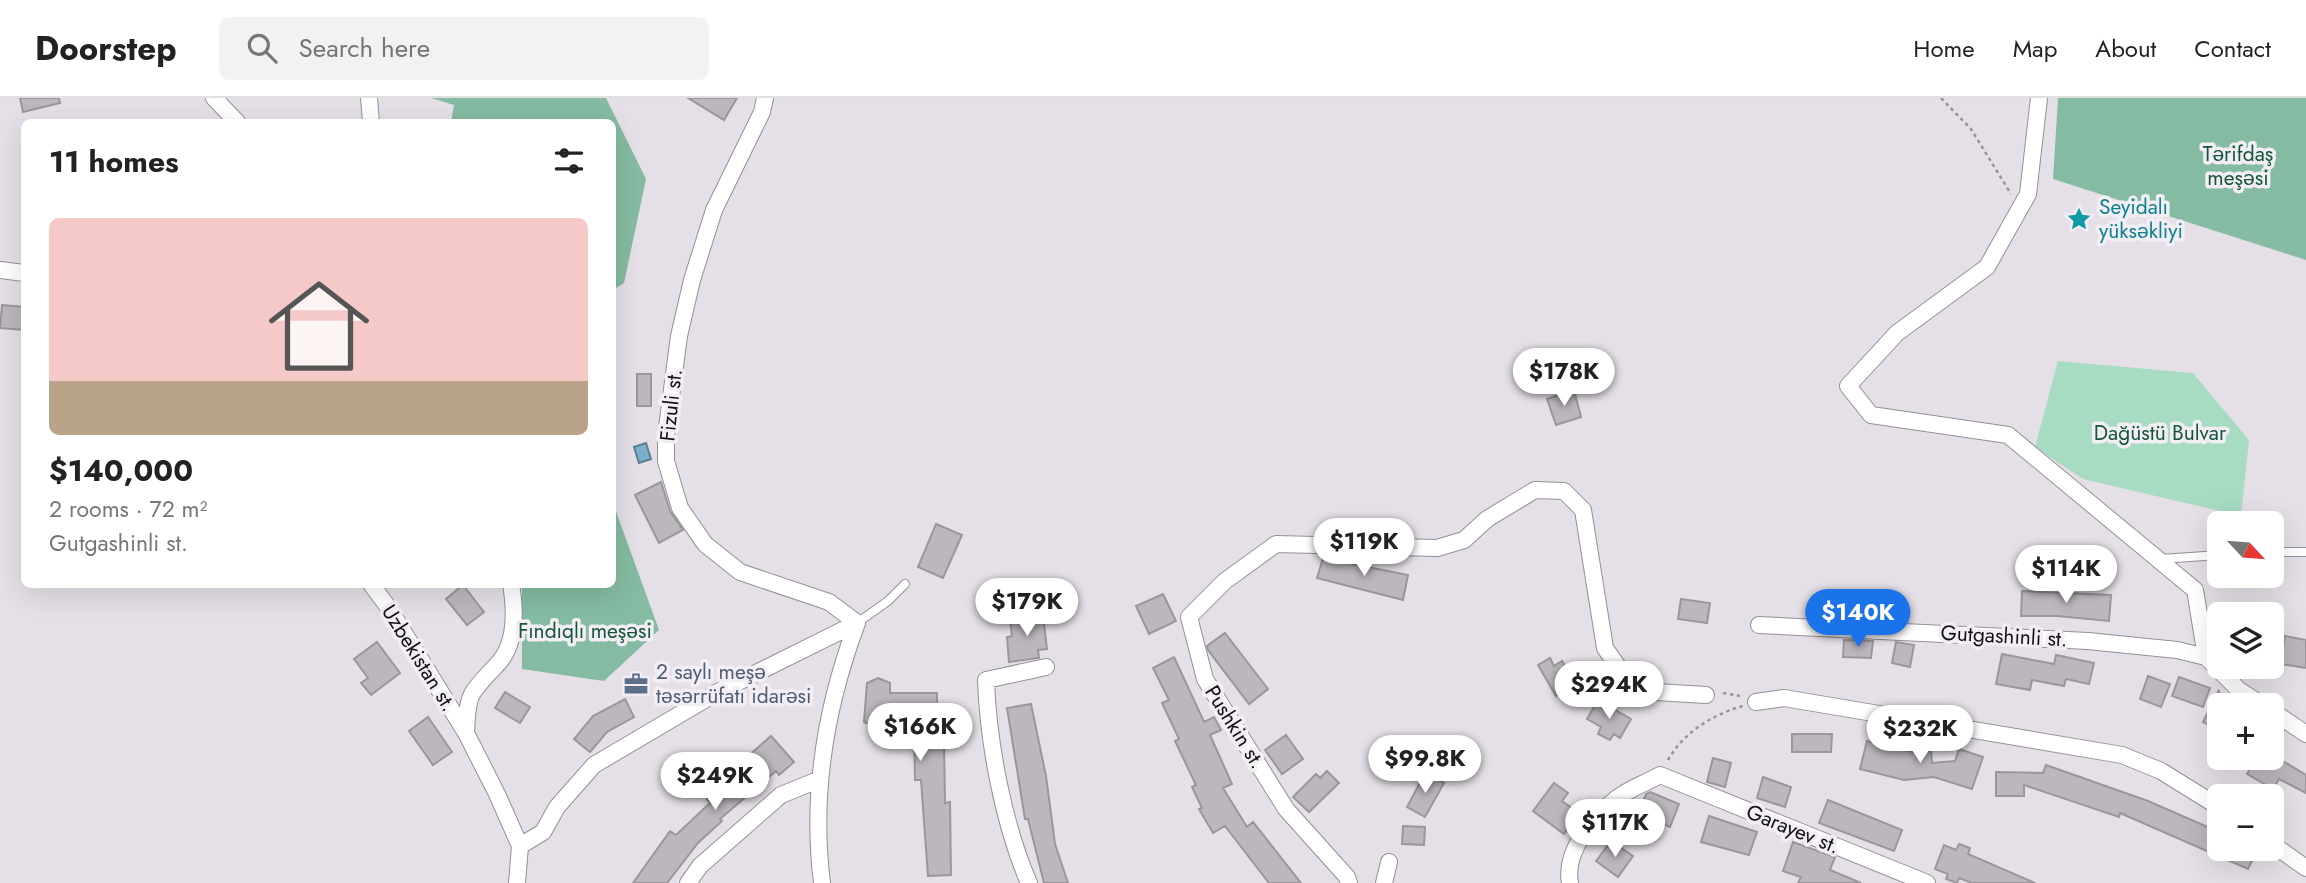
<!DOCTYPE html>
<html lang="en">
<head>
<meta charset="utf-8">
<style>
  :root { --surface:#fff; --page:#f2f2f2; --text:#222; --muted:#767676; --line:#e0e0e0; --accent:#1a73e8 }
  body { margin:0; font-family:Jost,sans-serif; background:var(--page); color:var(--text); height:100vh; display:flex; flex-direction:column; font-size:26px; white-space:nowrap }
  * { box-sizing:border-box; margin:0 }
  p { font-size:23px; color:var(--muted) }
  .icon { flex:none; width:38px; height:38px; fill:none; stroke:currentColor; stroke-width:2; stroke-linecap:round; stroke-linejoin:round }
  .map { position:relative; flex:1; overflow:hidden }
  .drawer { position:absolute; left:21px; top:21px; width:595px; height:469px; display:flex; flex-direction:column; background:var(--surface); border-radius:10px; box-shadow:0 7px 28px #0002 }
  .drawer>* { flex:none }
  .needle { width:46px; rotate:116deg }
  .controls { position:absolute; left:2207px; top:413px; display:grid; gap:14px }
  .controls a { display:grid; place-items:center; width:77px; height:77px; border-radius:10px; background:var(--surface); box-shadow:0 7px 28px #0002; font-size:35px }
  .price { position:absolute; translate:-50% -60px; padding:0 16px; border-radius:24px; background:#fff; color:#222; font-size:23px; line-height:46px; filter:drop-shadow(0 2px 4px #0008) }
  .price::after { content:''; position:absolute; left:50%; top:42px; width:21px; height:16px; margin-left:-10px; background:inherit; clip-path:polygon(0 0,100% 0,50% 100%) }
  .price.selected { background:var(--accent); color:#fff }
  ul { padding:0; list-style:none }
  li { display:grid; align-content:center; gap:14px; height:371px; padding:0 28px }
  li span { display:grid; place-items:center; height:217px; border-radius:10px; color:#555 }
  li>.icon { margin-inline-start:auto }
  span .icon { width:126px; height:126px; fill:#fffc; stroke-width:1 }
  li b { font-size:30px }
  h2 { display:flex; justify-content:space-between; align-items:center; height:84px; padding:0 28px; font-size:30px }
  header { display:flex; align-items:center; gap:42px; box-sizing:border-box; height:98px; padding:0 35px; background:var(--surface); border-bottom:2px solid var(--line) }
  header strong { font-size:33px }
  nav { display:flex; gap:38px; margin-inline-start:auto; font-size:24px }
  .search { width:490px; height:63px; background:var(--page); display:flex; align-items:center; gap:18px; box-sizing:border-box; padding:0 24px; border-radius:10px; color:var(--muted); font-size:26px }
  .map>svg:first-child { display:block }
</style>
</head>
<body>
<header>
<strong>Doorstep</strong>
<div class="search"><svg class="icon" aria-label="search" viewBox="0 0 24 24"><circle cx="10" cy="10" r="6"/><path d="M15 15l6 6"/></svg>Search here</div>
<nav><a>Home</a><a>Map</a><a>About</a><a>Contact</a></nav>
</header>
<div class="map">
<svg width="2306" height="785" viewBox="0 0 2306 785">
  <rect width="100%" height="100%" fill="#e5e0e7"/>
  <path fill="#a7dcc2" d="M 2058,263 L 2193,275 L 2249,342 L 2241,418 L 2083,381 L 2035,349 Z"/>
  <path fill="#85bba2" d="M 431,0 L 606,0 L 646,81 L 624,185 L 613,192 L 612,24 L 451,24 L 454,7 Z
    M 2058,0 L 2306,0 L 2306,162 L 2053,81 Z
    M 613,405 L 659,532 L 604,583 L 522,571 L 522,487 L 612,486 Z"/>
  <path fill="#7bafca" stroke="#5c8093" stroke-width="2" d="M 646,345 L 651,361 L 639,365 L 634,349 Z"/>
  <path fill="#bcb7bd" stroke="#9a969c" stroke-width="2" d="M 20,0 L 59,0 L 60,5 L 23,14 Z
    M 688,0 L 737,0 L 724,22 Z
    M 2,207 L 24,209 L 24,232 L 0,230 Z
    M 637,276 L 651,276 L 651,308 L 637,308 Z
    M 1574,292 L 1581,319 L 1556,327 L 1547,301 Z
    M 661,384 L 670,413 L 683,432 L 659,445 L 635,397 Z
    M 936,426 L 962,437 L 943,480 L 918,469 Z
    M 1323,460 L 1408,477 L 1403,502 L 1317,480 Z
    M 463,487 L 484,514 L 467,527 L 446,501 Z
    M 2022,493 L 2111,497 L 2109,523 L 2057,518 L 2021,518 Z
    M 1163,496 L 1176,523 L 1149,536 L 1136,508 Z
    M 1681,501 L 1710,505 L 1707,525 L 1678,521 Z
    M 1043,517 L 1047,551 L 1038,552 L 1039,560 L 1009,564 L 1007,539 L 1012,538 L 1010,521 Z
    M 1225,535 L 1268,591 L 1249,606 L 1208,552 L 1207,548 Z
    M 2285,538 L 2306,542 L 2306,570 L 2281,566 Z
    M 1844,542 L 1873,543 L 1871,560 L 1843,559 Z
    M 377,544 L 400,575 L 371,597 L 361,585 L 368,580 L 354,561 Z
    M 1896,544 L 1914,547 L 1910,569 L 1892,565 Z
    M 2002,556 L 2054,566 L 2056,557 L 2094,565 L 2089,586 L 2066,581 L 2064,588 L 2032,582 L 2030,592 L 1996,586 Z
    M 1174,559 L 1204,624 L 1214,619 L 1221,632 L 1210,637 L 1232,686 L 1223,690 L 1247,729 L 1253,724 L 1301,785 L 1269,785 L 1225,728 L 1213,735 L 1199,711 L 1202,710 L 1192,689 L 1196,687 L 1175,643 L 1179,641 L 1162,605 L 1169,602 L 1153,570 Z
    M 1550,560 L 1554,568 L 1562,563 L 1576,586 L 1556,598 L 1538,567 Z
    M 2148,578 L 2170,586 L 2161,609 L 2140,601 Z
    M 2179,579 L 2210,590 L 2203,609 L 2172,598 Z
    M 878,580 L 890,585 L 890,595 L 937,595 L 936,642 L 944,641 L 945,705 L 950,704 L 951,777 L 928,778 L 921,682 L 915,682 L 914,630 L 909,630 L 909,615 L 876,629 L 864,624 L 867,585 Z
    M 2219,592 L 2219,632 L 2203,624 Z
    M 505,594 L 530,609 L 520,625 L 495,610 Z
    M 625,601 L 634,619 L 607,634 L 590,654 L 574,641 L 593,618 Z
    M 1598,602 L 1631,621 L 1620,640 L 1614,636 L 1610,642 L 1598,636 L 1601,629 L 1587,621 Z
    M 1031,606 L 1046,678 L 1055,746 L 1068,785 L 1044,785 L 1028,721 L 1025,721 L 1007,610 Z
    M 428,619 L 452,654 L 433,667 L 409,633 Z
    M 1792,636 L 1832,636 L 1831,654 L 1792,654 Z
    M 1286,637 L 1303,661 L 1282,676 L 1265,652 Z
    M 771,638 L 794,664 L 779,677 L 776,673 L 720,721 L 722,723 L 698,745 L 667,785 L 633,785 L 670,733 L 676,737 L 710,705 L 707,701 L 742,672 L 738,667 Z
    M 1867,643 L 1916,655 L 1931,653 L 1932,665 L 1955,663 L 1959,651 L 1983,659 L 1972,691 L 1934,679 L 1904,682 L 1860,671 Z
    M 1713,660 L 1731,665 L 1725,689 L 1707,684 Z
    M 2257,660 L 2278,660 L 2306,677 L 2306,695 L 2279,681 L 2273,691 L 2247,676 Z
    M 2046,667 L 2148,703 L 2219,734 L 2219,751 L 2258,751 L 2248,771 L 2120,715 L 2119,719 L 2024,687 L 2024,698 L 1996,698 L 1996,674 L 2043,675 Z
    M 1327,673 L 1339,685 L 1309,714 L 1293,699 L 1316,676 L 1320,680 Z
    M 1425,675 L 1444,685 L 1425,719 L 1407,709 Z
    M 1763,679 L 1791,689 L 1785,709 L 1757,700 Z
    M 1554,685 L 1568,695 L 1562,703 L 1579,715 L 1564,736 L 1533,713 Z
    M 1650,694 L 1679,706 L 1670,729 L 1638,716 L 1646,696 Z
    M 1828,702 L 1902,732 L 1894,753 L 1819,725 Z
    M 1709,718 L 1757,734 L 1749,757 L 1701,744 Z
    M 1403,728 L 1425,729 L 1424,747 L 1402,746 Z
    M 1611,743 L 1633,758 L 1618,779 L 1596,763 Z
    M 1793,744 L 1835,759 L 1830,772 L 1861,785 L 1798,785 L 1801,779 L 1783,773 Z
    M 1959,746 L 1970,750 L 1968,756 L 2035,785 L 1972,785 L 1959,780 L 1957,785 L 1946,781 L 1948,776 L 1935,771 L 1944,747 L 1956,752 Z"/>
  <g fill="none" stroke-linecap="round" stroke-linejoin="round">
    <g stroke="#949096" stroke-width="10">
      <path id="lane" d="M 2272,454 L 2306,454
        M 2161,461 L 2219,457
        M 857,525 L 888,503 L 905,486"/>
    </g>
    <g stroke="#949096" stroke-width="18">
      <path id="street" d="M 214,0 L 237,24
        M 369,0 L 371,24
        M 765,0 L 762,14 L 714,112 L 692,182 L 679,238 L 666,337 L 666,363 L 680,410 L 705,446 L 740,474 L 829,504 L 857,525
        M 2039,0 L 2028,96 L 1987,169 L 1897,235 L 1848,288 L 1871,317 L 2008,337 L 2195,492 L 2206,559
        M 0,172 L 24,175
        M 371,486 L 388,509 L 466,635 L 497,696 L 520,748 L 517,785
        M 1759,527 L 2088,543 L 2177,552 L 2206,559 L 2239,592 L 2262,607
        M 1756,604 L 1784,600 L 2122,657 L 2161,673 L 2219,709
        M 2272,613 L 2306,636
        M 466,635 C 467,622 466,608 472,596 C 479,584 492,573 501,562 C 516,542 515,510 511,486
        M 2272,746 L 2306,770
        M 520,748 L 543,734 L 557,709 L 594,667 L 716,595 L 857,525
        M 688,785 L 700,768 L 781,697 L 818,682
        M 822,785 C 811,697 826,608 857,525
        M 1029,785 C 1004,728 988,645 986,582 L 1046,569
        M 1349,785 L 1347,779 L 1286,711 L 1205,581 L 1189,519 L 1225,483 L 1276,446 L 1437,450 L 1464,442 L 1487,421 L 1535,392 L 1564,393 L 1583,412 L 1605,550 L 1621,573 L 1656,594 L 1706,597
        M 1384,785 L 1389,764
        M 1570,785 C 1564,753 1592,721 1616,701 C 1628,691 1646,685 1660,677 L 1927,785"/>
    </g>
    <path stroke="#979499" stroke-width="2.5" stroke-dasharray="3.5 3.5" stroke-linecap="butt" d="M 1941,0 L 1971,31 L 2011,96
      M 1723,595 L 1740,598
      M 1668,662 C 1683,635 1713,616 1743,608"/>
    <use href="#lane" stroke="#fff" stroke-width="8"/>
    <use href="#street" stroke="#fff" stroke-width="16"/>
  </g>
  <defs>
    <g id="sight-bare" transform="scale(1.89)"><path d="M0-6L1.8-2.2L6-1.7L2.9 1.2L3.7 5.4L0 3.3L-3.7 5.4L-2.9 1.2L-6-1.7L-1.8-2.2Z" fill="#0f9aa8" stroke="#f2eef4" stroke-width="2.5" paint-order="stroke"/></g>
    <g id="office-bare" transform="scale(1.89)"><path d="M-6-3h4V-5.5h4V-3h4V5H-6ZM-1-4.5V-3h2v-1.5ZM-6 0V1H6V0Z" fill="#5c6f8a" stroke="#f2eef4" stroke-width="2.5" paint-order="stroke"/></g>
  </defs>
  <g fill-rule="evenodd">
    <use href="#sight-bare" x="2079" y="121"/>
    <use href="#office-bare" x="636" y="586"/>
  </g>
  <g text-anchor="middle" stroke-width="7" stroke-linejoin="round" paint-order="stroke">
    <g font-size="21" fill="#12563d" stroke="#f2eef4">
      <text x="2238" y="63">Tərifdaş<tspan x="2238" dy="24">meşəsi</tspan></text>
      <text x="2160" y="342">Dağüstü Bulvar</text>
      <text x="585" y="540">Fındıqlı meşəsi</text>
    </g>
    <g font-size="21" fill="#0d838f" stroke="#f2eef4" text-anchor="start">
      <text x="2099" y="116">Seyidalı<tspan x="2099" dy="24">yüksəkliyi</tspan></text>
    </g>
    <g font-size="21" fill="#121113" stroke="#f2eef4">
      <text transform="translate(671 307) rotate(-84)" y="7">Fizuli st.</text>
      <text transform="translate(2004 538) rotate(3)" y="7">Gutgashinli st.</text>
      <text transform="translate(419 560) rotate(58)" y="7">Uzbekistan st.</text>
      <text transform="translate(1235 629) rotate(58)" y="7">Pushkin st.</text>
      <text transform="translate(1793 731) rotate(22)" y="7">Garayev st.</text>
    </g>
    <g font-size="21" fill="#4e5e75" stroke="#f2eef4" text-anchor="start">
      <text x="656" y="581">2 saylı meşə<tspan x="656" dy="24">təsərrüfatı idarəsi</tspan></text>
    </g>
  </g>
</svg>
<div class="controls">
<a><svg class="needle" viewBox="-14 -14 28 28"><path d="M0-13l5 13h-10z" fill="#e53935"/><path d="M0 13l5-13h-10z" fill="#767676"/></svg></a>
<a><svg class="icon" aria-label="layers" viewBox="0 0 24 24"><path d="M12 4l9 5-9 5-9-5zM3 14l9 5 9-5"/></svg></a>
<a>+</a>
<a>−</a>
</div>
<b class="price" style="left:1564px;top:310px">$178K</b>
<b class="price" style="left:1364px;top:480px">$119K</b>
<b class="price" style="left:2066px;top:507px">$114K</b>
<b class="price" style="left:1027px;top:540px">$179K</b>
<b class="price selected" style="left:1858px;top:551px">$140K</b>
<b class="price" style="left:1609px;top:623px">$294K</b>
<b class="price" style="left:920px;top:665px">$166K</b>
<b class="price" style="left:1920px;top:667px">$232K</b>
<b class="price" style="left:1425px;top:697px">$99.8K</b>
<b class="price" style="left:715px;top:714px">$249K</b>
<b class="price" style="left:1615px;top:761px">$117K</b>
<section class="drawer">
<h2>11 homes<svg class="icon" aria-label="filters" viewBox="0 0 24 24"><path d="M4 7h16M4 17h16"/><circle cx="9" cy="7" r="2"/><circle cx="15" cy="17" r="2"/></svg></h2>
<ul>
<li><span style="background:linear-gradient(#f6c9c9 75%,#b9a48a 0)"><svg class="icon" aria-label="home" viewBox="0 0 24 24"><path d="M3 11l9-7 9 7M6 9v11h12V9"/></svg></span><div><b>$140,000</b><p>2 rooms · 72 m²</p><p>Gutgashinli st.</p></div></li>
</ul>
</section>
</div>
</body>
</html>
